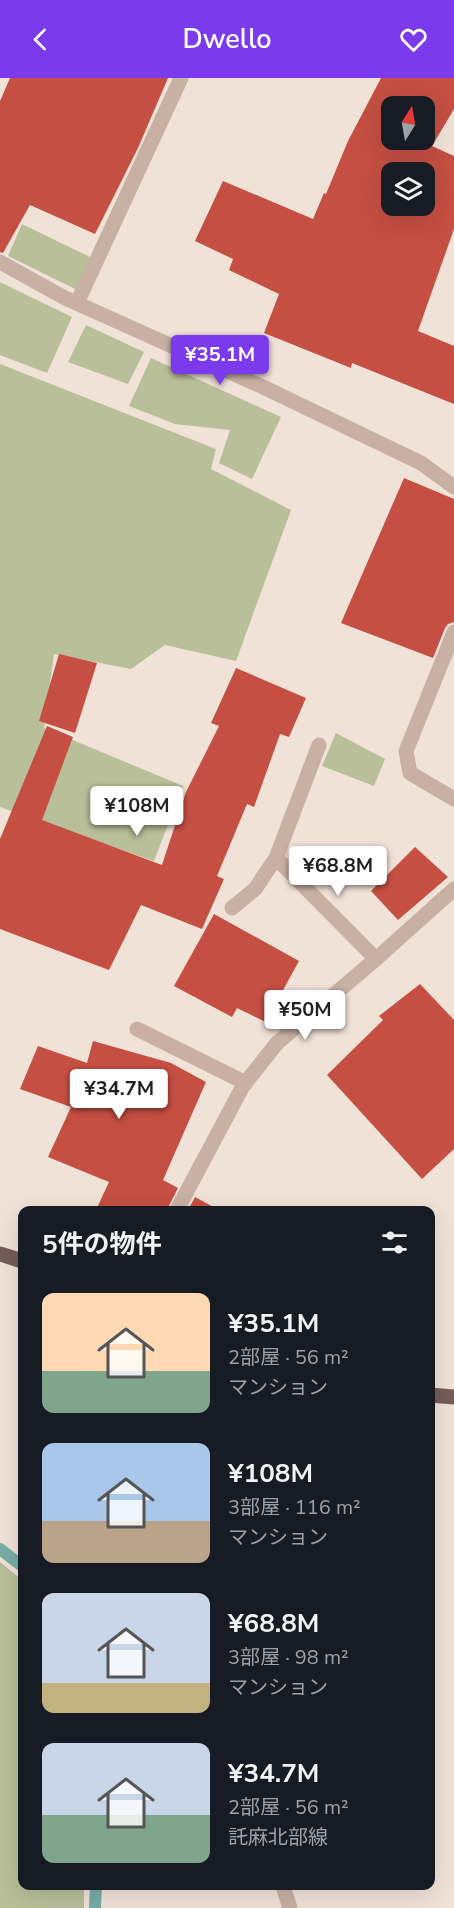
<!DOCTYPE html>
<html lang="ja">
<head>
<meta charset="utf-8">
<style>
  :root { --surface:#171b24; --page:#20242c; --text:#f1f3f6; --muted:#9ea1a6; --accent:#7c3aed }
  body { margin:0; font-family:"Nunito Sans","Noto Sans JP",sans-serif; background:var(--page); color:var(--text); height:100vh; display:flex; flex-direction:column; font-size:22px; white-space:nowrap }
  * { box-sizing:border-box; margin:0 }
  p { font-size:20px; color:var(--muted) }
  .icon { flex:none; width:33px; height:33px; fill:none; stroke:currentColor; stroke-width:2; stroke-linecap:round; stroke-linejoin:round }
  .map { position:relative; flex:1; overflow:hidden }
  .drawer { position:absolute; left:18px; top:1128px; width:417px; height:684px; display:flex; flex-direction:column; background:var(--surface); border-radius:12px; box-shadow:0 6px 24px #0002 }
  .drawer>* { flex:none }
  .needle { width:39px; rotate:11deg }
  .controls { position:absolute; left:381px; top:18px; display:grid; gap:12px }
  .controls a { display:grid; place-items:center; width:54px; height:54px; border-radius:12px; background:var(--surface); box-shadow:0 6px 24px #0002; font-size:30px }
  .price { position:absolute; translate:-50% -51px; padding:0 14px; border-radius:6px; background:#fff; color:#222; font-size:20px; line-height:39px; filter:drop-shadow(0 2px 3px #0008) }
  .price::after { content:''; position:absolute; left:50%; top:36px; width:18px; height:14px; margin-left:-9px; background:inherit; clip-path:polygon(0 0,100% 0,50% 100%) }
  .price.on { background:var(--accent); color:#fff }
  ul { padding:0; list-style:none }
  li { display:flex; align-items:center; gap:18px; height:150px; padding:0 24px }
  li span { display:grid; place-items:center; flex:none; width:168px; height:120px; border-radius:12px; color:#555 }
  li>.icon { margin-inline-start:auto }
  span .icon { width:72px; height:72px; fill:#fffc; stroke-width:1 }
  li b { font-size:26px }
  h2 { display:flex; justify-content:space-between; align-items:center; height:72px; padding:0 24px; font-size:26px }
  header { display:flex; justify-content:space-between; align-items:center; height:78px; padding:0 24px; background:var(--accent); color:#fff; font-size:27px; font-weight:600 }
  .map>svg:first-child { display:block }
</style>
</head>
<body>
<header><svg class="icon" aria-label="back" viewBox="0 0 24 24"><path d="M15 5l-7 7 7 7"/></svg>Dwello<svg class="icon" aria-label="heart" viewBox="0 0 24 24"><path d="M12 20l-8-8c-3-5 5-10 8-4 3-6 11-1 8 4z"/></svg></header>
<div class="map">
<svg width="454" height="1830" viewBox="0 0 454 1830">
  <rect width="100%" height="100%" fill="#f1e2d8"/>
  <path fill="#b8bf99" d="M 22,146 L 90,179 L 80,209 L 75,211 L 8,178 Z
    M 0,204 L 72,239 L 47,295 L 0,277 Z
    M 86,247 L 144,274 L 128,306 L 68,284 Z
    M 151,280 L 281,339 L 252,401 L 219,385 L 230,352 L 175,346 L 129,328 Z
    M 0,286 L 216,371 L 211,391 L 291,432 L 236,583 L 165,567 L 131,591 L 54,576 L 44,650 L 183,708 L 154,783 L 0,729 Z
    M 336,655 L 385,681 L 374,708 L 322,688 Z
    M 0,1484 L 22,1502 L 22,1808 L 84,1808 L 84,1830 L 0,1830 Z"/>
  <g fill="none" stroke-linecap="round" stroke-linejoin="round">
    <path stroke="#78ada8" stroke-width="12" d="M 0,1471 L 22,1488
      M 95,1830 L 96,1808"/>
  </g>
  <path fill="#c54f42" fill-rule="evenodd" d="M 10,0 L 168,0 L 138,70 L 95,156 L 30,127 L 3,175 L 0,174 L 0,23 Z
    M 381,0 L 454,0 L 454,31 L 432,68 L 454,78 L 454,151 L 418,253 L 454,268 L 454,326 L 352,285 L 351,290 L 264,255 L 279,216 L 229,192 L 233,181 L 195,163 L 223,103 L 313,141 L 324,115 L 326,116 L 348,63 ZM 392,28 L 424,28 L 424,62 L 392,62 ZM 392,94 L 424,94 L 424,128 L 392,128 Z
    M 404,400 L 454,421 L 454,544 L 448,546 L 445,550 L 433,580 L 341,545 Z
    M 59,576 L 97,585 L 75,655 L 39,643 Z
    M 236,590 L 306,620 L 289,659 L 280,656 L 254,729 L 247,726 L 217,798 L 224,801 L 202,851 L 141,827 L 109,892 L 0,851 L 0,761 L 47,648 L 73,659 L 42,742 L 162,787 L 186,714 L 219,648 L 211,645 Z
    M 415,769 L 448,799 L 398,842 L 371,813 Z
    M 214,836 L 299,883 L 282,914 L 289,918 L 272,947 L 237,930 L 232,939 L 174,908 Z
    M 420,906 L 454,942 L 454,1071 L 422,1101 L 327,997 L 383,942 L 379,938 Z
    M 93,963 L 171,985 L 206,1004 L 163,1102 L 178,1110 L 167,1132 L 96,1132 L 109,1104 L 48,1079 L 71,1029 L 20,1011 L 38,968 L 87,985 Z
    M 195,1119 L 219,1132 L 188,1132 Z"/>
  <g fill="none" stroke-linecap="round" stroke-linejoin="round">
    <path stroke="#c8b0a5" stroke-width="15" d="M 0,184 L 65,220 L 261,308 L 421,385 L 454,409
      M 77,225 L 181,0
      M 454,554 L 406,673 L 410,695 L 454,721
      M 276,780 L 376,881
      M 232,830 L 255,811 L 276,780 L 319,667
      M 137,951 L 246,1005
      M 177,1132 L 243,1008 L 277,965 L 376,881 L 454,811
      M 283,1808 L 290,1830"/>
    <path stroke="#765d57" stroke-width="15" d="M 0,1176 L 22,1183
      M 430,1317 L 454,1319"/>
  </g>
</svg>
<div class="controls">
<a><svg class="needle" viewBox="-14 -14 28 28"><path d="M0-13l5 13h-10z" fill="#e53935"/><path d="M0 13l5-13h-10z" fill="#9ea1a6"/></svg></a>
<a><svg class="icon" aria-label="layers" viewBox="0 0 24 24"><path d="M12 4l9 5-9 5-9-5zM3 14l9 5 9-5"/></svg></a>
</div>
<b class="price on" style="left:220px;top:308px">¥35.1M</b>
<b class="price" style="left:137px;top:759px">¥108M</b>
<b class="price" style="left:338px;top:819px">¥68.8M</b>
<b class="price" style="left:305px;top:963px">¥50M</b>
<b class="price" style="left:119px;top:1042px">¥34.7M</b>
<section class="drawer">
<h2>5件の物件<svg class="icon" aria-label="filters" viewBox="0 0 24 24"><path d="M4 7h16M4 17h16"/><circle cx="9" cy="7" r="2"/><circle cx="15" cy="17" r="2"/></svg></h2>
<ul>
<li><span style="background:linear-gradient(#ffd9b3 65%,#7fa58c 0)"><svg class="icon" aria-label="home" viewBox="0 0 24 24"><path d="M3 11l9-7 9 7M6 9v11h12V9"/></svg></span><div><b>¥35.1M</b><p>2部屋 · 56 m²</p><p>マンション</p></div></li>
<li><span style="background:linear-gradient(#a9c7e8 65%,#b9a48a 0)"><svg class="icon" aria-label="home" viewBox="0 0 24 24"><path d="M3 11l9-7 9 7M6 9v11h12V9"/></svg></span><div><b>¥108M</b><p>3部屋 · 116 m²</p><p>マンション</p></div></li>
<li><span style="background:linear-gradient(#c9d6e8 75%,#c2b280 0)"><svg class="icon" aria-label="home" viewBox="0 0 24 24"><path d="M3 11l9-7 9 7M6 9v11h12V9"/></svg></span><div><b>¥68.8M</b><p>3部屋 · 98 m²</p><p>マンション</p></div></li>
<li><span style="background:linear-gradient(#c9d6e8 60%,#7fa58c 0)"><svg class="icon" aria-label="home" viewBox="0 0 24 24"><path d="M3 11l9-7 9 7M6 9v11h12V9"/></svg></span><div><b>¥34.7M</b><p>2部屋 · 56 m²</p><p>託麻北部線</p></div></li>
</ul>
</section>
</div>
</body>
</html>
